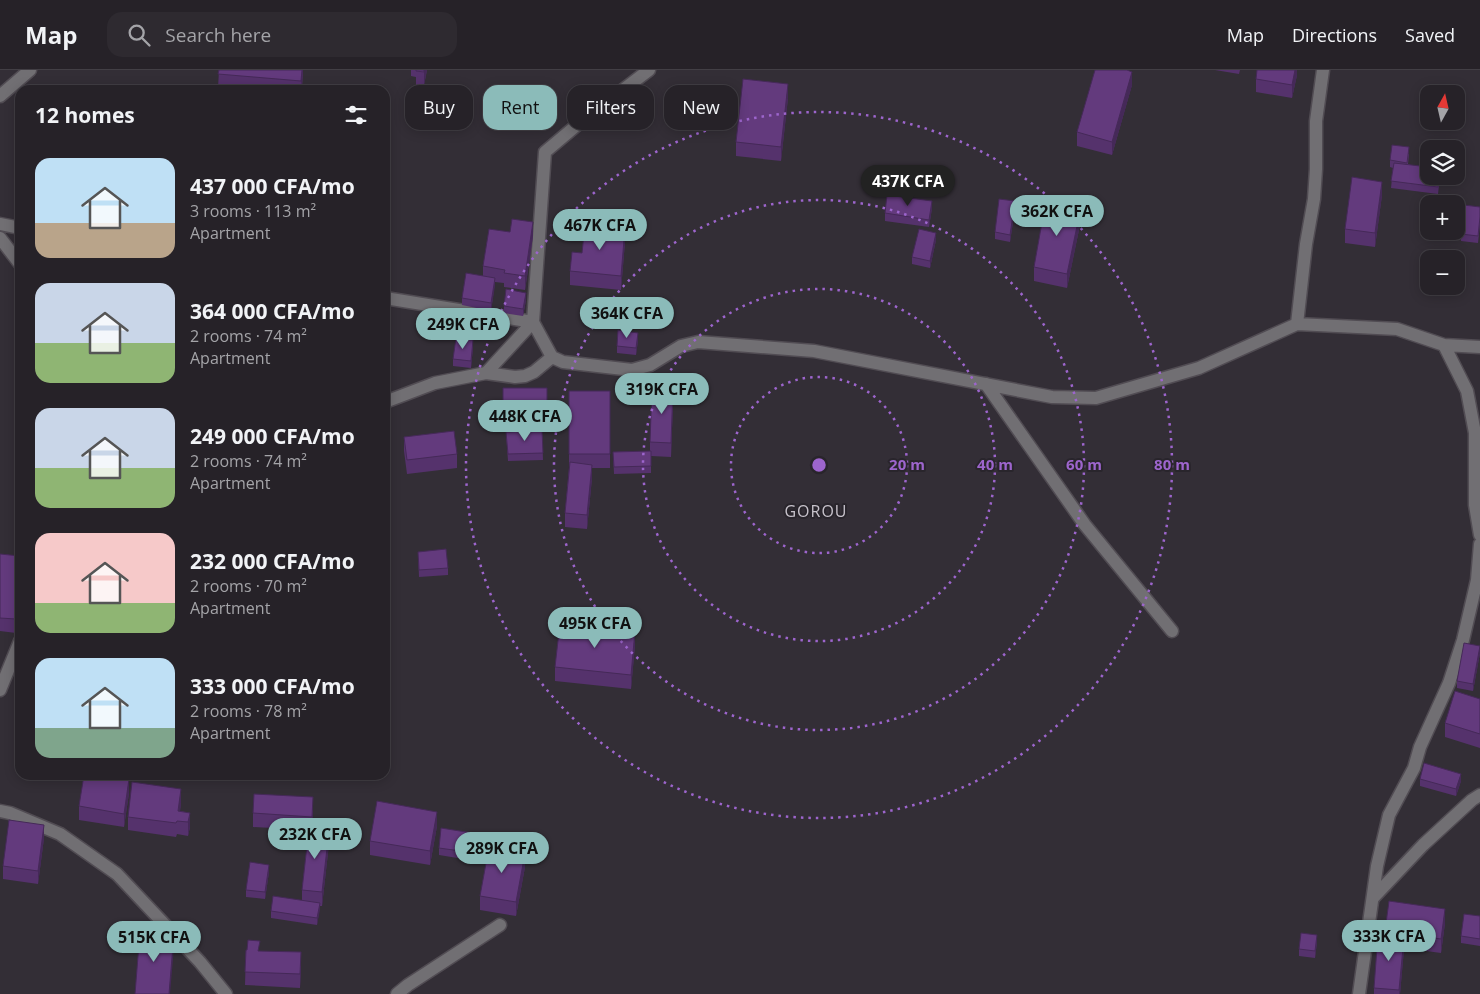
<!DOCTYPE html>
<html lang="en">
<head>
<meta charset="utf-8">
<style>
  :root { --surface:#262228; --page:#2e2a30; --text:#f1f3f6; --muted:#a4a4a8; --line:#423f45; --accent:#8bbbb9 }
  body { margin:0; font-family:"Open Sans",sans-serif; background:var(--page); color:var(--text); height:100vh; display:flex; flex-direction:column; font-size:19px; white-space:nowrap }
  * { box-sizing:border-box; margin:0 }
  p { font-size:16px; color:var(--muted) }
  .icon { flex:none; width:28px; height:28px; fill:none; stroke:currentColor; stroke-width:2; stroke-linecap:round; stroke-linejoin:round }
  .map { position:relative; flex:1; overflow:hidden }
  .side { position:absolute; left:15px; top:15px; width:375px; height:695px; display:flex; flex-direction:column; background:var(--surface); border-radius:15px; box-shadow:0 2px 12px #0003,0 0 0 1px var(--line) }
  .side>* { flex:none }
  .top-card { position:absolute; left:405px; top:15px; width:475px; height:45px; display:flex; gap:10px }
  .needle { width:32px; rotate:8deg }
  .controls { position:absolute; left:1420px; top:15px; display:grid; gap:10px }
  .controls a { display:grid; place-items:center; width:45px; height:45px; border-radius:10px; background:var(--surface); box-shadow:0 2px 12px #0003,0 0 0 1px var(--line); font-size:25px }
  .price { position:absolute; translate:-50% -42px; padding:0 11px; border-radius:18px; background:var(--accent); color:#111; font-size:16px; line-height:32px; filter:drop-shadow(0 1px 2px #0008) }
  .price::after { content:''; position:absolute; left:50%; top:30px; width:15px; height:11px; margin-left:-8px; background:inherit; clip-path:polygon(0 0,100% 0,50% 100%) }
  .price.current { background:#222; color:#fff }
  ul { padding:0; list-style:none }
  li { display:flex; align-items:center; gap:15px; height:125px; padding:0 20px }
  li span { display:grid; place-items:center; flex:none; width:140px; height:100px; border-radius:15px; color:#555 }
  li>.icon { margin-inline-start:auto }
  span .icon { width:60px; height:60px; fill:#fffc; stroke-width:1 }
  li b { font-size:21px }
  h2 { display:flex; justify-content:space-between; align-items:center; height:60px; padding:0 20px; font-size:21px }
  .chip { padding:0 18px; border-radius:15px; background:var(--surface); box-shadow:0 2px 12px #0003,0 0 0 1px var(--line); font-size:18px; line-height:45px }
  .chip.current { background:var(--accent); color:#111 }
  header { display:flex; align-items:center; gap:30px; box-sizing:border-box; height:70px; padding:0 25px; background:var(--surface); border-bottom:1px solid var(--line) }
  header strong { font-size:24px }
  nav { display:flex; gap:28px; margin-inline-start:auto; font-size:18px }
  .search { width:350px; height:45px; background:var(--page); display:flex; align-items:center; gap:12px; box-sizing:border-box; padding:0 18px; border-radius:15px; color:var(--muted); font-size:19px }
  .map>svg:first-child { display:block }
</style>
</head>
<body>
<header>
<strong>Map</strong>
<div class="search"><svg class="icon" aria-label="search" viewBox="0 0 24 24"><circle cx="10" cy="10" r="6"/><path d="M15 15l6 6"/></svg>Search here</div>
<nav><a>Map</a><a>Directions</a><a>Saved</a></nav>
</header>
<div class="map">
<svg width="1480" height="924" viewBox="0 0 1480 924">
  <rect width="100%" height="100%" fill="#332e36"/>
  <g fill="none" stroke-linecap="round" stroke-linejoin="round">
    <g stroke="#514c53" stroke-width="15">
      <path id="minor" d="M 0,26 L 30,0
        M 0,154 L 20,158
        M 0,168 L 20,194
        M 385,228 L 533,252 L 545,82 L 577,55 L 649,0
        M 1297,254 L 1306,174 L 1314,129 L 1316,99 L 1316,51 L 1323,0
        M 1444,275 L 1467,321 L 1475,363 L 1475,435 L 1480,465
        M 486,303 L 533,252 L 552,287 L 563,292 L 632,300 L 650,295 L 681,276 L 698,272 L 814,281 L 1052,327 L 1096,328 L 1199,298 L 1297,254 L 1397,259 L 1444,275 L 1480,277
        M 986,314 L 1085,455 L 1172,561
        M 385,332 L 435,313 L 486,303 L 515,307 L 525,306 L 534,302 L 552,287
        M 0,620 L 20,571
        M 0,741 L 10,743 L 60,764 L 117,804 L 200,892 L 226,924
        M 1373,828 L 1423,775 L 1472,730 L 1480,725
        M 397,924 L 408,915 L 500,855
        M 1359,924 L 1377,796 L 1389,745 L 1414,698 L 1420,677 L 1449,613 L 1463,570 L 1477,510 L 1480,474"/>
    </g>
    <use href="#minor" stroke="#716f73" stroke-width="12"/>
  </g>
  <path fill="#55326c" d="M 219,0 L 303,0 L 302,20 L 242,20 L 218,18 Z
    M 411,0 L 427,0 L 424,15 L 416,15 L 416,7 L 411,6 Z
    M 1215,0 L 1240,0 L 1239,4 Z
    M 1297,0 L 1297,5 L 1292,28 L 1256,22 L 1256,9 Z
    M 1132,15 L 1112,85 L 1077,76 L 1077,62 Z
    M 788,28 L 781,91 L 736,86 L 736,72 Z
    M 1409,84 L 1408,94 L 1440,106 L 1438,124 L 1391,118 L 1393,98 L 1390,97 L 1390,90 Z
    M 1382,125 L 1375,177 L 1345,173 L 1345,159 Z
    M 1480,137 L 1480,154 L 1478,173 L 1461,171 L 1461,164 Z
    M 932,138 L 929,157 L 885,151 L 885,143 Z
    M 1015,138 L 1010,172 L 995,169 L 995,162 Z
    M 1081,150 L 1067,218 L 1034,211 L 1034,197 Z
    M 533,166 L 525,220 L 504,217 L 504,213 L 495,212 L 491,241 L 462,235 L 462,228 L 483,206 L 483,196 Z
    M 936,170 L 930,198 L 912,194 L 912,187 Z
    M 625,172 L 621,220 L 570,215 L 570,201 Z
    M 526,230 L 523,246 L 504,243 L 504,236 Z
    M 638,270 L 636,285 L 617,283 L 617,276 Z
    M 473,277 L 471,298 L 453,296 L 453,289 Z
    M 503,318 L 547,318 L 547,362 L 542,362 L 543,390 L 508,391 L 506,362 L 512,362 L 503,362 Z
    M 569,321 L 610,321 L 610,398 L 592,398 L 592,408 L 587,459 L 565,457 L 565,443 L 569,398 Z
    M 673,331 L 671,387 L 651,386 L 651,403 L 614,404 L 613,382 L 650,381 L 650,372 Z
    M 404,367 L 457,384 L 457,398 L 407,404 L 404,381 Z
    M 418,482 L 448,498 L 448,505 L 419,507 Z
    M 0,484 L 20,486 L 20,516 L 16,563 L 0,561 Z
    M 635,575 L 631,619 L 555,611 L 555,597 Z
    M 1480,583 L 1473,621 L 1457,618 L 1457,611 Z
    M 1480,629 L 1480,678 L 1445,667 L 1445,653 Z
    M 1420,709 L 1461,711 L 1456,726 L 1420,716 Z
    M 129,723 L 124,757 L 79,750 L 79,736 Z
    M 181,732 L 180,741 L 190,743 L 190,757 L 188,766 L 177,764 L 176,767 L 128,760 L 128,747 Z
    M 313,741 L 312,759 L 329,774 L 322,836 L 320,836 L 317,855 L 271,848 L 271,841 L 302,830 L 302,820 L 309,760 L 253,757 L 253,743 Z
    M 437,756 L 430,795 L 370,785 L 370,771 Z
    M 44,768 L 38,814 L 3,809 L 3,796 Z
    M 485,772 L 482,792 L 439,785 L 439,778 Z
    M 525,797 L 516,846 L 480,840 L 480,826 Z
    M 269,802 L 265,829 L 246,827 L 246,820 Z
    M 1480,846 L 1480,876 L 1461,873 L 1461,866 Z
    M 1445,853 L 1441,883 L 1404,878 L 1400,924 L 1374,924 L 1374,918 L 1385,865 L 1385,861 Z
    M 1317,872 L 1315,888 L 1299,886 L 1299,879 Z
    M 246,880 L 260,881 L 301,896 L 300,918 L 245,915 Z"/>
  <path fill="#452958" d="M 302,0 L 303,0 L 301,20 L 301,11 Z
    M 424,0 L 427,0 L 424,15 Z
    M 1295,0 L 1297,0 L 1297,5 L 1292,28 L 1292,15 Z
    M 1132,2 L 1132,15 L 1112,85 L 1112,72 Z
    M 788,14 L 788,28 L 781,91 L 781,77 Z
    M 1382,112 L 1382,125 L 1375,177 L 1375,163 Z
    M 932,131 L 932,138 L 929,157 L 929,150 Z
    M 1015,131 L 1015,138 L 1010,172 L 1010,165 Z
    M 1081,137 L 1081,150 L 1067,218 L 1067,204 Z
    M 533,152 L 533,166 L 525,220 L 525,206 Z
    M 625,158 L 625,172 L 621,220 L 621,206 Z
    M 936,163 L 936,170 L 930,198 L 930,191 Z
    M 495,208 L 495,216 L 491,241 L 491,233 Z
    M 526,223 L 526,230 L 523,246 L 523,239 Z
    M 638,263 L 638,270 L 636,285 L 636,278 Z
    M 473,270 L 473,277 L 471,298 L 471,291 Z
    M 673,317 L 673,331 L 671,387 L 671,373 Z
    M 592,395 L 592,408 L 587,459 L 587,445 Z
    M 20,502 L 20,516 L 16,563 L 16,549 Z
    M 635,561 L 635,575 L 631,619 L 631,605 Z
    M 1480,576 L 1480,583 L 1473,621 L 1473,614 Z
    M 1461,704 L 1461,711 L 1456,726 L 1456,719 Z
    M 129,709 L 129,723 L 124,757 L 124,744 Z
    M 181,719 L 181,732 L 179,751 L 178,741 Z
    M 313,727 L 313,741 L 312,761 L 312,747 Z
    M 437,742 L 437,756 L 430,795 L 430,781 Z
    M 190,743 L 190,757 L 188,766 L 188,752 Z
    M 44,755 L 44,768 L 38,814 L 38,801 Z
    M 329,761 L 329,774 L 322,836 L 322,822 Z
    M 485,765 L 485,772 L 482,792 L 482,784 Z
    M 525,783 L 525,797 L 516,846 L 516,832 Z
    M 269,795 L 269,802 L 265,829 L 265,822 Z
    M 320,833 L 320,840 L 317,855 L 317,848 Z
    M 1445,839 L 1445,853 L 1441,883 L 1441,869 Z
    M 174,863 L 174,877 L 170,924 L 169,924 Z
    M 1317,865 L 1317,872 L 1315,888 L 1315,881 Z
    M 1404,867 L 1404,881 L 1400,924 L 1399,924 Z
    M 301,882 L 301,896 L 300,918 L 300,904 Z"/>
  <path fill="#633a7d" stroke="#452958" d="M 219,0 L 302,0 L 301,11 L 218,4 Z
    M 416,0 L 424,0 L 424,2 L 416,1 Z
    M 1095,0 L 1127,0 L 1132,2 L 1112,72 L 1077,62 Z
    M 1257,0 L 1295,0 L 1292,15 L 1256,9 Z
    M 743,9 L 788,14 L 781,77 L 736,72 Z
    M 1392,75 L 1409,77 L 1407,93 L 1390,90 Z
    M 1394,93 L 1429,97 L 1429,106 L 1439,106 L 1438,117 L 1391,111 Z
    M 1352,107 L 1382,112 L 1375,163 L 1345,159 Z
    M 887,125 L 932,131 L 929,150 L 885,143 Z
    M 999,129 L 1015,131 L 1010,165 L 995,162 Z
    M 1046,130 L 1081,137 L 1067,204 L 1034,197 Z
    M 1464,135 L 1480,137 L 1480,147 L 1478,166 L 1461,164 Z
    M 512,149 L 533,152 L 525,206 L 504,203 L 505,200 L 483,196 L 489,159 L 510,162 Z
    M 585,154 L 625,158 L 621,206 L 570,201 L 572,182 L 582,183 Z
    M 919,159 L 936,163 L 930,191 L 912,187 Z
    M 466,203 L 495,208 L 491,233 L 462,228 Z
    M 506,219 L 526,223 L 523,239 L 504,236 Z
    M 618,260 L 638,263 L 636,278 L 617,276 Z
    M 456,268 L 473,270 L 471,291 L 453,289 Z
    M 652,317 L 673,317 L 671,373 L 650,372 Z
    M 503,318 L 547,318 L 547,348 L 503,348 Z
    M 569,321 L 610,321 L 610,384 L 569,384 Z
    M 542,360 L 543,383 L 508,384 L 506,362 Z
    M 454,361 L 457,384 L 407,390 L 404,367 Z
    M 651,381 L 651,396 L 614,397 L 613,382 Z
    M 570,392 L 592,395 L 587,445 L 565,443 Z
    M 446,479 L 448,498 L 419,500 L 418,482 Z
    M 0,484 L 20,486 L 20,502 L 16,549 L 0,548 Z
    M 560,553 L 635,561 L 631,605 L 555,597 Z
    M 1464,573 L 1480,576 L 1473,614 L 1457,611 Z
    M 1455,621 L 1480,629 L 1480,664 L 1445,653 Z
    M 1424,693 L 1461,704 L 1456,719 L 1420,709 Z
    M 84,705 L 105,705 L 129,709 L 124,744 L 79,736 Z
    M 132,712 L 181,719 L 178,741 L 190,743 L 188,752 L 177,751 L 176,753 L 128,747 Z
    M 254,724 L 313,727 L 312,747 L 253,743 Z
    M 377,731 L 437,742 L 430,781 L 370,771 Z
    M 9,750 L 44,755 L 38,801 L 3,796 Z
    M 309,758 L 329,761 L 322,822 L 302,820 Z
    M 441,758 L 485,765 L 482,784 L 439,778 Z
    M 489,777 L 525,783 L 516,832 L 480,826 Z
    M 250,792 L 269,795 L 265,822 L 246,820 Z
    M 273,826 L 320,833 L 317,848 L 271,841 Z
    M 1389,831 L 1445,839 L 1441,869 L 1385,861 Z
    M 1464,844 L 1480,846 L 1480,869 L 1461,866 Z
    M 140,861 L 174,863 L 169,924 L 135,924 Z
    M 1301,863 L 1317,865 L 1315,881 L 1299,879 Z
    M 1378,864 L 1404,867 L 1399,920 L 1374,918 Z
    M 248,870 L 260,871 L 258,881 L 301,882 L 300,904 L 245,902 L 246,880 L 247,880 Z"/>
  <g fill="none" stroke="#9d65cd" stroke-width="2.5" stroke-dasharray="2.5 5">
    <circle cx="819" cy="395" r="88"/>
    <circle cx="819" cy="395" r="176"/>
    <circle cx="819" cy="395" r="265"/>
    <circle cx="819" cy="395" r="353"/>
  </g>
  <g text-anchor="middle" stroke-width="4" stroke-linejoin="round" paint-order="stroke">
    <g font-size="16" letter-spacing="1" fill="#c7c2cb" stroke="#29252c">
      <text x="816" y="447">GOROU</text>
    </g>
  </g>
  <circle cx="819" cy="395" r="8" fill="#9d65cd" stroke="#29252c" stroke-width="2.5"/>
  <g font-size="15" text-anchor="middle" font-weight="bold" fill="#9d65cd" stroke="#29252c" stroke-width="4" stroke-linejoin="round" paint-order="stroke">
    <text x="907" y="400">20 m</text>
    <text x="995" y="400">40 m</text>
    <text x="1084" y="400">60 m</text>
    <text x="1172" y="400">80 m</text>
  </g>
</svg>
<div class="controls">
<a><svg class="needle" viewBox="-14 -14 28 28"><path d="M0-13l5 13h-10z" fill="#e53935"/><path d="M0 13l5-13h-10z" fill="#a4a4a8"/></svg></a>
<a><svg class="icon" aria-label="layers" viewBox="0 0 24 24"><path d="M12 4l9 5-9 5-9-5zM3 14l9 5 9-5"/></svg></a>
<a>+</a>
<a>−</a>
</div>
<b class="price current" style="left:908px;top:137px">437K CFA</b>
<b class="price" style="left:1057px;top:167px">362K CFA</b>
<b class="price" style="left:600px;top:181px">467K CFA</b>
<b class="price" style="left:627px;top:269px">364K CFA</b>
<b class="price" style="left:463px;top:280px">249K CFA</b>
<b class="price" style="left:662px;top:345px">319K CFA</b>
<b class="price" style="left:525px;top:372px">448K CFA</b>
<b class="price" style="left:595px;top:579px">495K CFA</b>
<b class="price" style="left:315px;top:790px">232K CFA</b>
<b class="price" style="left:502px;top:804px">289K CFA</b>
<b class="price" style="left:1389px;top:892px">333K CFA</b>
<b class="price" style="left:154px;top:893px">515K CFA</b>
<div class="top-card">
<a class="chip">Buy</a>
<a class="chip current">Rent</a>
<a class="chip">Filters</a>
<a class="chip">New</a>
</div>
<section class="side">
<h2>12 homes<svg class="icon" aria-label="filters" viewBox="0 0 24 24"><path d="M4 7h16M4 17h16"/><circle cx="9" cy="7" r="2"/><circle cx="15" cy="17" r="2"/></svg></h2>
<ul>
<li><span style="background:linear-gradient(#bfe0f5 65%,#b9a48a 0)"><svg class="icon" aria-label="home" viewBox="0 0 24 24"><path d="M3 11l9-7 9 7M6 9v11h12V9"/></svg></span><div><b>437 000 CFA/mo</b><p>3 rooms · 113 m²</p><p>Apartment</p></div></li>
<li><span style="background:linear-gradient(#c9d6e8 60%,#8fb573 0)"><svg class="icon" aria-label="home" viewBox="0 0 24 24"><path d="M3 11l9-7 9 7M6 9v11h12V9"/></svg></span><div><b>364 000 CFA/mo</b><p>2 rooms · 74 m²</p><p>Apartment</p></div></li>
<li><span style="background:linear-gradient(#c9d6e8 60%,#8fb573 0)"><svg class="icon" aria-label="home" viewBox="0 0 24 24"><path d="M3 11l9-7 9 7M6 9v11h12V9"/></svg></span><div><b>249 000 CFA/mo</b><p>2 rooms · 74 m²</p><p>Apartment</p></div></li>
<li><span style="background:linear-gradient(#f6c9c9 70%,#8fb573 0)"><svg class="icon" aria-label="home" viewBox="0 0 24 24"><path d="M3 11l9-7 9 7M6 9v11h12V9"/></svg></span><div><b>232 000 CFA/mo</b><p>2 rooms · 70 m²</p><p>Apartment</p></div></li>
<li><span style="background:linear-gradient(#bfe0f5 70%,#7fa58c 0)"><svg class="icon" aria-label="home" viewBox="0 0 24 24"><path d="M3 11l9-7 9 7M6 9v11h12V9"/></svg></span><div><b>333 000 CFA/mo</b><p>2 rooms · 78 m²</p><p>Apartment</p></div></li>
</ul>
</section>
</div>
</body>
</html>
